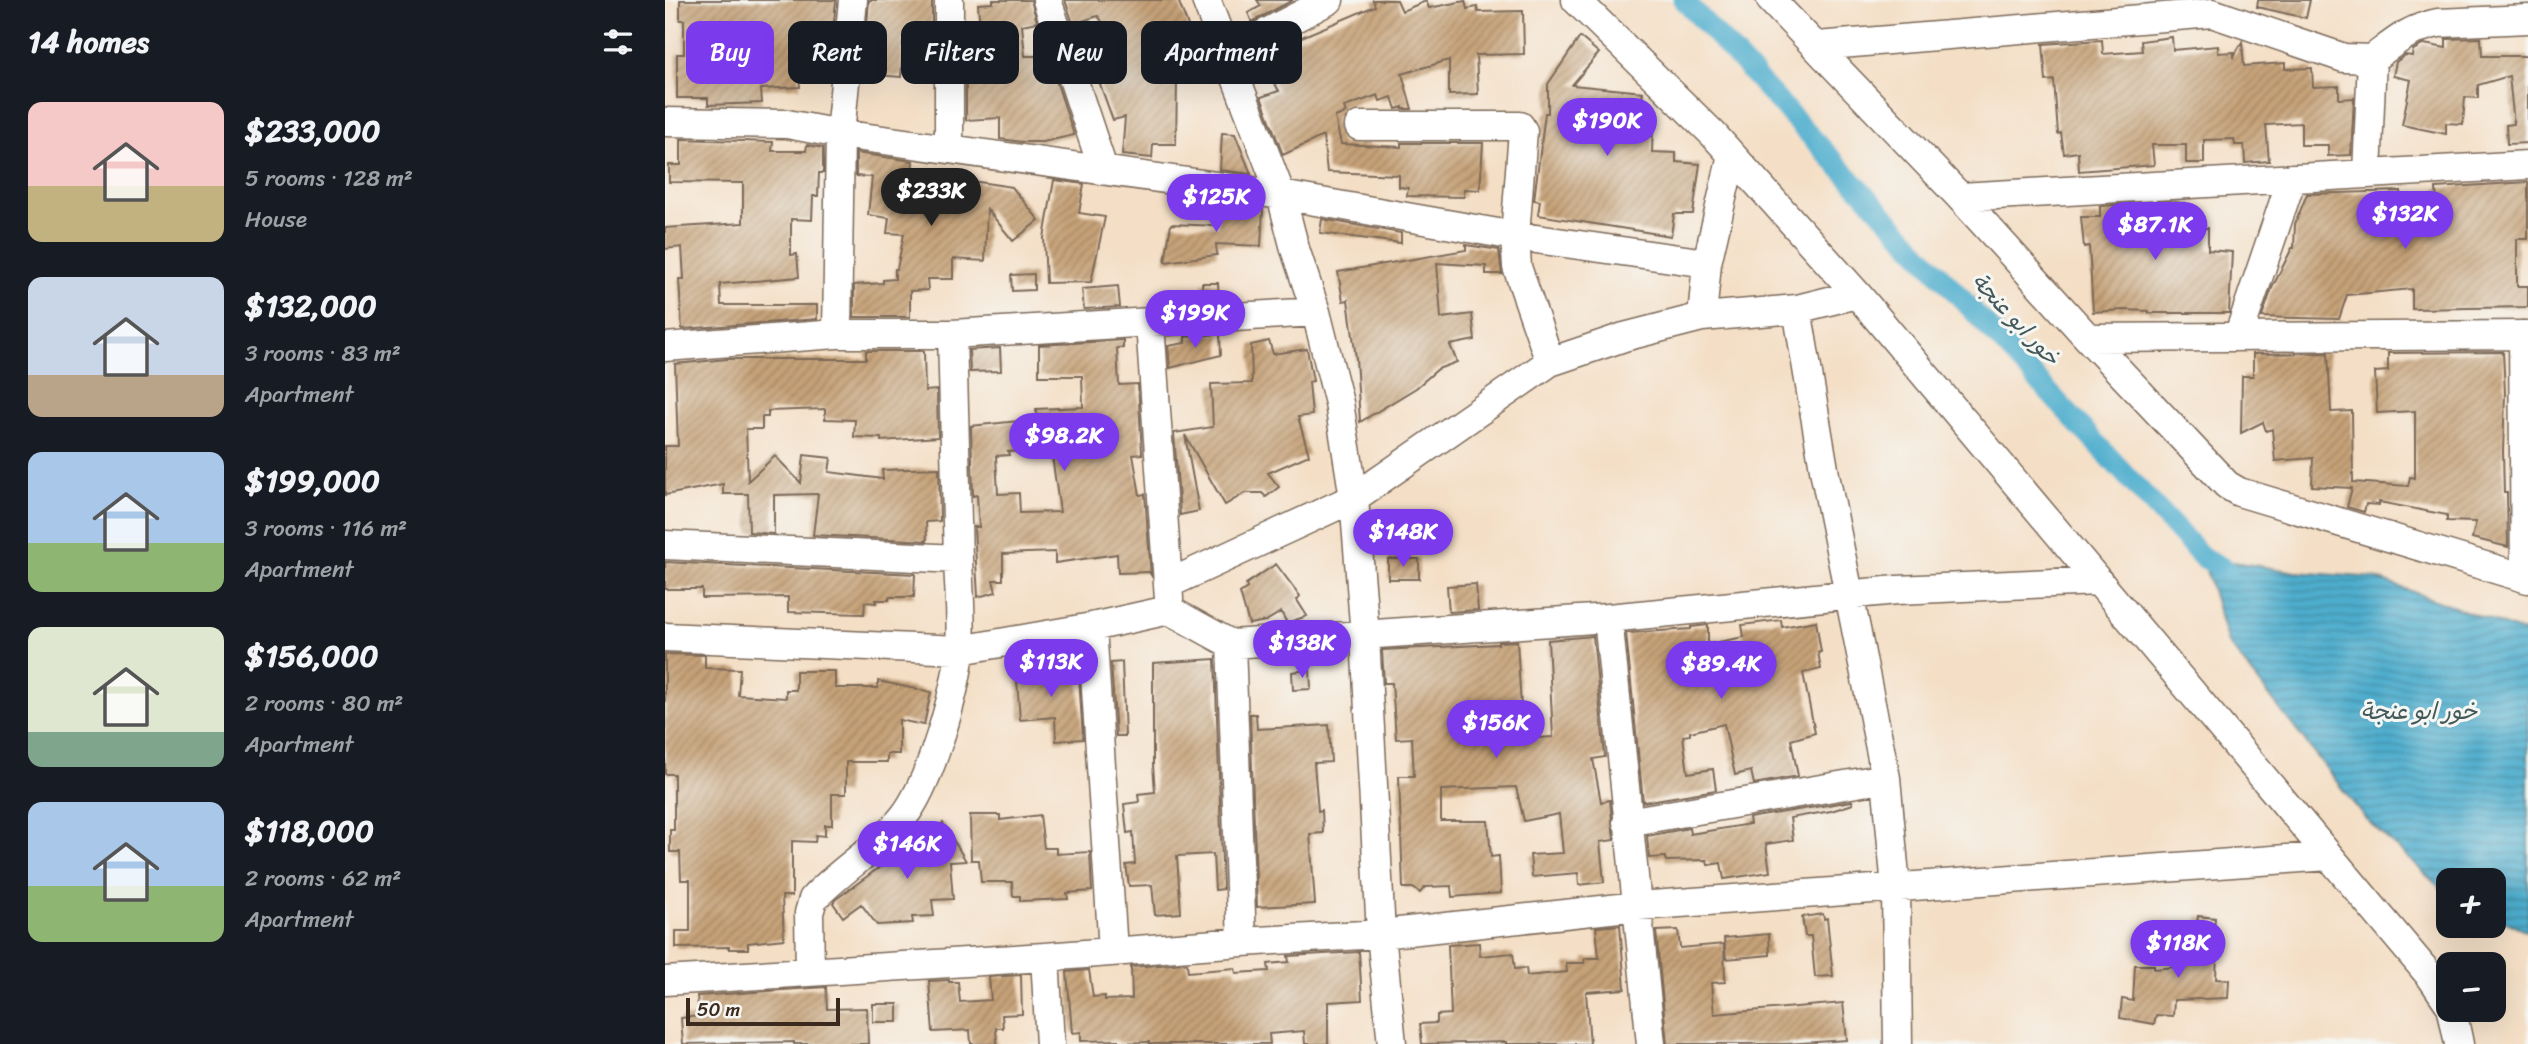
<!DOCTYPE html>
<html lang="en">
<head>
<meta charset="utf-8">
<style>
  :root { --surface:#171b24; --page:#242831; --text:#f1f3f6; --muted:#9ea1a6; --accent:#7c3aed }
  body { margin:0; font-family:Sriracha,"Playpen Sans Arabic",sans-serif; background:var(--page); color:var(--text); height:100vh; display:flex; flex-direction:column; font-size:26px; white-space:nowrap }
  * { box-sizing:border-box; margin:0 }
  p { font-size:23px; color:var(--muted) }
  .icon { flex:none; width:38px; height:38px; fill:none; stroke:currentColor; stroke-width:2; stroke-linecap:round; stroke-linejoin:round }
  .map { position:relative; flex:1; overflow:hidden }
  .panel { display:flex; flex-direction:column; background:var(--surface); width:665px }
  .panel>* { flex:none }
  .guide { position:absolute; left:21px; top:21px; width:665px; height:63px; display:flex; gap:14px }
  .fabs { position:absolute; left:1771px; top:868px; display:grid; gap:14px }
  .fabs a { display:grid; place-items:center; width:70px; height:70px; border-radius:14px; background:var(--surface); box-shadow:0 7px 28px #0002; font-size:35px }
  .scale { position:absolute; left:21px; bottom:18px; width:154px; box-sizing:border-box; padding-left:7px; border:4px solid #3b2a1e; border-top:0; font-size:19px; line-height:24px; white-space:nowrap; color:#3b2a1e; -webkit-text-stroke:5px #f6f6f2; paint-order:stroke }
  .price { position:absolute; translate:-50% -60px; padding:0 16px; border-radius:24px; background:var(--accent); color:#fff; font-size:23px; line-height:46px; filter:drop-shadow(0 2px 4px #0008) }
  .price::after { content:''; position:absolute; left:50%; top:42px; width:21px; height:16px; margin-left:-10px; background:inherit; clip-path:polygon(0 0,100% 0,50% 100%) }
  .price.on { background:#222; color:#fff }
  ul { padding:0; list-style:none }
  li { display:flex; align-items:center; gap:21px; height:175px; padding:0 28px }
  li span { display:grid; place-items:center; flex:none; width:196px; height:140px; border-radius:14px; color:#555 }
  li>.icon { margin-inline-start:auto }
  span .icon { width:84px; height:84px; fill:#fffc; stroke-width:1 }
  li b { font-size:30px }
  h2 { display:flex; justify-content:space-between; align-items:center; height:84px; padding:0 28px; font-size:30px }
  .pill { padding:0 24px; border-radius:14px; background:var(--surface); box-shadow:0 7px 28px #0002; font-size:24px; line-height:63px }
  .pill.on { background:var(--accent); color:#fff }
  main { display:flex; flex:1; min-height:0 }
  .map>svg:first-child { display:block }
</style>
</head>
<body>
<main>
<section class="panel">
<h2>14 homes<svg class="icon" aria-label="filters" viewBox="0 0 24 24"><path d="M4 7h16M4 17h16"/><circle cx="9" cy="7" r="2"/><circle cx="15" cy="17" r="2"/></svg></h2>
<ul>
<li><span style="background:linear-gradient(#f6c9c9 60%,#c2b280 0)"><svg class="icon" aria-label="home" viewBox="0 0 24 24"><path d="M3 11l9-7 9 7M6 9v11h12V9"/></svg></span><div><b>$233,000</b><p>5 rooms · 128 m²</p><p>House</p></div></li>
<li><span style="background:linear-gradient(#c9d6e8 70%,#b9a48a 0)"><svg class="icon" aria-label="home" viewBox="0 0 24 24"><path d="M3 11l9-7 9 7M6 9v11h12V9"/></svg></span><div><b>$132,000</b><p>3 rooms · 83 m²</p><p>Apartment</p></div></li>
<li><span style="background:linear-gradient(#a9c7e8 65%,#8fb573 0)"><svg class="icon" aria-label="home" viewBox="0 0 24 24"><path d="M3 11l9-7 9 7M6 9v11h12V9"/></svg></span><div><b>$199,000</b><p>3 rooms · 116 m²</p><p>Apartment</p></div></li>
<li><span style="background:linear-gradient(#dfe7d0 75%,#7fa58c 0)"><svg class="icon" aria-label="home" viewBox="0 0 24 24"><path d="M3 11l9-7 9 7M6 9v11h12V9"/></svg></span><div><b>$156,000</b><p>2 rooms · 80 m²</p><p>Apartment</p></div></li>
<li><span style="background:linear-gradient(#a9c7e8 60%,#8fb573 0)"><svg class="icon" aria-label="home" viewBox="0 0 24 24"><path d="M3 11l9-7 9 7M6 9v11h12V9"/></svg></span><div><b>$118,000</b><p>2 rooms · 62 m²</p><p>Apartment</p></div></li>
</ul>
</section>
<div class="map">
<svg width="1863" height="1044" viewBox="0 0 1863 1044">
  <defs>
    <pattern id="water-rules" width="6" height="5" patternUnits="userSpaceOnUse" patternTransform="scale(1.75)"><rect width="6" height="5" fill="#4eadcd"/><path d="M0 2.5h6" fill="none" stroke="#428da6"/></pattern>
    <pattern id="building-hatch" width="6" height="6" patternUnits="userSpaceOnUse" patternTransform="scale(1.75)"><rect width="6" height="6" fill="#c6a278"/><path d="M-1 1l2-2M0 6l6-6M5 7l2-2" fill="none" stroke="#a28462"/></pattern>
  </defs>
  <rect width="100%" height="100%" fill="#f6f6f2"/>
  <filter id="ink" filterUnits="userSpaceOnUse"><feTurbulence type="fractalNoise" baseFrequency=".0143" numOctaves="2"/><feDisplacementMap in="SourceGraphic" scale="14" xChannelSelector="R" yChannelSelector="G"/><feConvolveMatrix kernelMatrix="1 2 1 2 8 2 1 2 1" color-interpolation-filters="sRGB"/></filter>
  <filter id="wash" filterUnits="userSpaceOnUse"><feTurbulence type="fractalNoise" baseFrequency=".00686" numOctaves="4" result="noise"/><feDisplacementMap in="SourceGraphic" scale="28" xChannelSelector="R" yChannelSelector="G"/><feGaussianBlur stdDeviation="1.57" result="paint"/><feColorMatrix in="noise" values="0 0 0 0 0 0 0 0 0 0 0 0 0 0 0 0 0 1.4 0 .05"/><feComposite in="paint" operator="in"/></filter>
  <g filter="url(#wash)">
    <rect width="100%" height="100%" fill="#f4dfc6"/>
    <path fill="url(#water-rules)" stroke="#446c76" stroke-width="2" d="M 1537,557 L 1631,572 L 1710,578 L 1863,634 L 1863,931 L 1829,917 L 1829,880 L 1783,880 L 1783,895 L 1701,819 L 1563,643 Z"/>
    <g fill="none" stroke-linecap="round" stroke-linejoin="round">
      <path stroke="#4eadcd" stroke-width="21" d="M 1019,0 L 1537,557 L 1562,570"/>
    </g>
    <g id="blocks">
      <path fill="url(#building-hatch)" fill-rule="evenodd" d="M 15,0 L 171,0 L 164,73 L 134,72 L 135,87 L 96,89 L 97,103 L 43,105 L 43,98 L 12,98 L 12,54 L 19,54 L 19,20 L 15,20 Z
        M 204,0 L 267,0 L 267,41 L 238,42 L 236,77 L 198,74 Z
        M 328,0 L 366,0 L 372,22 L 357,25 L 360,56 L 383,56 L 409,135 L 378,142 L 357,142 L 335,139 L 335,118 L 301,120 L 301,30 L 315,29 L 313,4 L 328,3 Z
        M 400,0 L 513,0 L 529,41 L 532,39 L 544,68 L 512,81 L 511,144 L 488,144 L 487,158 L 457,155 L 460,117 L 448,120 L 427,62 L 448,54 L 438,23 L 433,16 L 408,24 Z
        M 592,0 L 628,0 L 587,22 L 583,13 L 596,6 Z
        M 708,0 L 732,0 L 737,11 L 761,1 L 764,8 L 800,1 L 802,9 L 812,7 L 813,12 L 858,11 L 859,54 L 811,55 L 813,94 L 784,95 L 784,60 L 737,74 L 747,109 L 738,109 L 738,107 L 731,109 L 727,97 L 715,101 L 713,95 L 679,107 L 681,113 L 670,117 L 676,144 L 736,147 L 736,143 L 818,143 L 815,190 L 799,189 L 799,197 L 742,196 L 743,188 L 734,187 L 734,175 L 662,172 L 658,136 L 618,155 L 596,97 L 614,91 L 599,64 L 608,59 L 604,51 L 624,40 L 625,42 L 710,6 Z
        M 1593,0 L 1645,0 L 1641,18 L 1592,7 Z
        M 915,37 L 934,53 L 907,85 L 978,92 L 976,103 L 984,103 L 983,127 L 988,127 L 987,152 L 1011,153 L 1011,162 L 1035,164 L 1028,214 L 1009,214 L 1006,236 L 873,215 L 875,201 L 869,200 L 880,113 L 883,113 L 883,84 Z
        M 1507,37 L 1508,50 L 1553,46 L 1553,53 L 1569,52 L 1569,56 L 1577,42 L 1579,66 L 1620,63 L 1620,69 L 1647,68 L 1648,87 L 1674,86 L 1674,99 L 1689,98 L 1686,155 L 1663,156 L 1663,145 L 1636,145 L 1636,123 L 1601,125 L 1604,161 L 1580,163 L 1579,145 L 1570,145 L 1569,139 L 1539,140 L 1539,163 L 1521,163 L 1521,145 L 1487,145 L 1489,165 L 1414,171 L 1413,152 L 1399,154 L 1396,133 L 1393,134 L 1389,80 L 1381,81 L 1378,44 L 1437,40 L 1438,54 L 1477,51 L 1476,41 Z
        M 1816,38 L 1817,56 L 1863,56 L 1863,143 L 1842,144 L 1841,125 L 1849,124 L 1844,76 L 1813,85 L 1813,98 L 1800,97 L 1798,124 L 1781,123 L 1781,134 L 1737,125 L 1746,80 L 1728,76 L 1731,62 L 1740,55 L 1747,56 L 1748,50 L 1759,44 L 1781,48 L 1781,39 Z
        M 557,133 L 570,134 L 586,174 L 555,170 Z
        M 16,139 L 108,142 L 107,151 L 141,151 L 142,145 L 158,148 L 158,173 L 154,173 L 153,196 L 148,196 L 147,220 L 126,219 L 126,255 L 132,254 L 134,277 L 55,284 L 56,305 L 152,305 L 152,319 L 17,329 L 14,279 L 19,279 L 17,247 L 0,249 L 0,228 L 78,223 L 78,183 L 4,182 L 4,165 L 16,165 Z
        M 191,153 L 248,161 L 247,172 L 347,187 L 374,220 L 348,241 L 322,209 L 320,261 L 288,259 L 288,279 L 262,279 L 263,290 L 245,291 L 245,317 L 189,317 L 189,285 L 218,283 L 218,280 L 230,279 L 230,269 L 232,269 L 239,234 L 222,233 L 224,218 L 203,215 L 207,177 L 191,176 Z
        M 389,180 L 419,184 L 414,213 L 440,217 L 426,282 L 381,283 L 379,238 Z
        M 1863,182 L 1863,239 L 1852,239 L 1852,286 L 1863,286 L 1863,307 L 1747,309 L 1747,289 L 1682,295 L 1674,319 L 1597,317 L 1607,288 L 1627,248 L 1629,248 L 1630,224 L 1642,194 L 1736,191 L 1737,208 L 1772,205 L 1771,188 Z
        M 1504,202 L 1521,203 L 1522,228 L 1543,228 L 1543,250 L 1567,252 L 1564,313 L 1484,313 L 1484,311 L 1458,310 L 1428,312 L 1424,246 L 1419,247 L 1416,217 L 1435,217 L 1435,206 Z
        M 554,205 L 598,209 L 596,246 L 551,244 L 552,255 L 500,262 L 506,224 L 553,226 Z
        M 657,219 L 736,233 L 736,243 L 655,233 Z
        M 801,245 L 834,250 L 837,274 L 821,274 L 821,266 L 772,263 L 776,318 L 807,314 L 810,340 L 785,345 L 792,362 L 773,369 L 751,388 L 695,422 L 691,358 L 683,300 L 678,301 L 673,272 L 801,250 Z
        M 369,274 L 369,290 L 347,291 L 346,275 Z
        M 537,283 L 553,283 L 554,301 L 538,302 Z
        M 453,286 L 455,307 L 419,309 L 417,289 Z
        M 555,334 L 556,355 L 505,368 L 503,346 L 520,343 L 520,337 Z
        M 458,340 L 458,348 L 452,348 L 454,385 L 473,384 L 477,454 L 468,455 L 475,495 L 480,494 L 486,575 L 484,572 L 453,573 L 452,554 L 390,563 L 390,552 L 338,554 L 338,580 L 328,580 L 331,592 L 313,597 L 309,527 L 314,527 L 312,495 L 308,496 L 306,426 L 372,419 L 371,409 L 418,407 L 417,376 L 374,376 L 374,345 ZM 386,449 L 395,512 L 355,513 L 354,493 L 333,494 L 331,456 L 344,455 L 343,452 Z
        M 604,341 L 608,354 L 642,349 L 648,381 L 644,382 L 647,415 L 633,417 L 644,455 L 603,473 L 614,487 L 601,497 L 597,493 L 580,493 L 560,505 L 520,435 L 534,511 L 515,515 L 509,433 L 548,427 L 546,384 L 587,383 L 586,345 Z
        M 335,348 L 336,371 L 305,372 L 304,350 Z
        M 201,351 L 259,351 L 260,391 L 272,390 L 273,437 L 216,441 L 216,438 L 189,437 L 190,420 L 160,419 L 160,409 L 103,411 L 103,417 L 97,417 L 97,429 L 81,429 L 83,481 L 110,456 L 136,483 L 139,455 L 166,458 L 164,472 L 218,479 L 217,470 L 274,468 L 275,521 L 261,522 L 262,541 L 148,535 L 153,494 L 109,495 L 109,534 L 84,532 L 83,494 L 58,494 L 58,484 L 0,495 L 0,446 L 13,446 L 10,364 L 63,359 L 201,359 Z
        M 1838,352 L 1840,393 L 1838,451 L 1839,493 L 1842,493 L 1843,547 L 1807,538 L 1811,522 L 1782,521 L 1782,515 L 1714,502 L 1714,505 L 1701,504 L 1699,512 L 1682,507 L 1687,488 L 1647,486 L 1648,458 L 1610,461 L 1607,429 L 1601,431 L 1598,422 L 1576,433 L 1577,376 L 1588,376 L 1588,354 L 1663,353 L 1666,412 L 1687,411 L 1688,482 L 1743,486 L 1745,477 L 1750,478 L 1750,411 L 1712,413 L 1710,372 L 1723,371 L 1723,353 Z
        M 723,559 L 754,559 L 754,579 L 723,579 Z
        M 0,562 L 250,574 L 249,597 L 224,597 L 224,600 L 211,600 L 211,603 L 200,602 L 199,614 L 123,612 L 123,597 L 37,598 L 37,589 L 0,589 Z
        M 611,564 L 635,596 L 632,600 L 642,616 L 622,623 L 616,612 L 601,621 L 584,624 L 575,593 L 582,588 L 581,584 Z
        M 811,584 L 813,610 L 784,612 L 782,586 Z
        M 1116,620 L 1117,627 L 1151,621 L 1156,652 L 1153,652 L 1156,669 L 1138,673 L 1150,733 L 1126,740 L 1133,776 L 1089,784 L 1086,771 L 1070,775 L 1059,724 L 1025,732 L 1025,735 L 1018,736 L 1023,773 L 1048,769 L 1051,790 L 978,802 L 961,633 L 1026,629 L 1026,627 L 1043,625 L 1043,644 L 1079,637 L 1077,625 Z
        M 928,636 L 940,757 L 928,759 L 936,802 L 945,800 L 949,840 L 935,842 L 939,882 L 914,885 L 913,873 L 867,877 L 865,855 L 898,853 L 894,814 L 859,821 L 851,787 L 776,790 L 776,821 L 823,821 L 826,857 L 834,856 L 836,893 L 787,897 L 786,886 L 760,887 L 755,893 L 748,888 L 738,888 L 734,776 L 749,776 L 747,738 L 731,739 L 727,683 L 719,683 L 717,650 L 833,644 L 833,642 L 852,641 L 858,739 L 888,737 L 883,640 Z
        M 0,654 L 40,655 L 40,668 L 75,669 L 73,695 L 121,698 L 121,690 L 131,690 L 131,671 L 170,671 L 170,688 L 213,688 L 213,681 L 266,692 L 259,725 L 234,720 L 234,754 L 222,754 L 222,762 L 181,762 L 181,794 L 167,794 L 167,825 L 160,825 L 160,836 L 151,835 L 150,842 L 127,841 L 127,896 L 117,896 L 119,939 L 83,943 L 83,949 L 64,949 L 64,947 L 11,948 L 11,931 L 25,931 L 25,880 L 16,880 L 15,852 L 5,852 L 5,830 L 9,830 L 9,774 L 0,774 Z
        M 550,659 L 558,889 L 550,890 L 548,854 L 512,856 L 516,913 L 490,915 L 487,885 L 464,886 L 461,865 L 470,864 L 468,832 L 462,833 L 459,804 L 474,802 L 473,794 L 490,792 L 488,765 L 488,663 Z
        M 457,662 L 460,736 L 451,736 L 446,663 Z
        M 393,663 L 394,677 L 414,676 L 418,739 L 391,741 L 390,717 L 355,720 L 351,666 Z
        M 645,670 L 646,689 L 628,690 L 627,672 Z
        M 585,714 L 591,714 L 592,729 L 664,725 L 666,762 L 649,763 L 653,811 L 657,810 L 658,833 L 645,834 L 650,904 L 592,907 Z
        M 1187,801 L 1188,804 L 1166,811 L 1125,818 L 1128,840 L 1101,844 L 1105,872 L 1059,879 L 1056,863 L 1043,865 L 1042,860 L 1001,861 L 1000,857 L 984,858 L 982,836 L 1024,828 L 1025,834 L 1085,824 L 1084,818 Z
        M 305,815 L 335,815 L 335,820 L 375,815 L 379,848 L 391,848 L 391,854 L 425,852 L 427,891 L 402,893 L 403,899 L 355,901 L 355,896 L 348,896 L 347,882 L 316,882 L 314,860 L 306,860 Z
        M 278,823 L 301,861 L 285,862 L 288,899 L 267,900 L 269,916 L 247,917 L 248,923 L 212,925 L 196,904 L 178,917 L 168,903 L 170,900 L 227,858 L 239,847 Z
        M 1158,914 L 1159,919 L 1162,918 L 1168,976 L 1150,977 L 1146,936 L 1140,936 L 1137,917 Z
        M 1533,916 L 1550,918 L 1549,928 L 1553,929 L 1551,979 L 1564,980 L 1563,998 L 1509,1000 L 1508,1016 L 1491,1015 L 1489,1024 L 1455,1018 L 1457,999 L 1468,1001 L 1470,965 L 1489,965 L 1489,969 L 1522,966 L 1522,954 L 1528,954 Z
        M 955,925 L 960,989 L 921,992 L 925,1044 L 841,1044 L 841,1042 L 757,1044 L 755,1024 L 772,1023 L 772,1015 L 786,1014 L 783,945 L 814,943 L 815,956 L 848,953 L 850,969 L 861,968 L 862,976 L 902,972 L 901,963 L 919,963 L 920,958 L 934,958 L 931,927 Z
        M 1013,930 L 1015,948 L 1059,944 L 1060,982 L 1046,983 L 1049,1014 L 1178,1003 L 1182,1040 L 1120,1044 L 1002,1044 L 991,931 Z
        M 1104,934 L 1105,955 L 1061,959 L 1059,938 Z
        M 694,952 L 697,1000 L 663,1002 L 663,1044 L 640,1044 L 639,1031 L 604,1034 L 605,1044 L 484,1044 L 484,1042 L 453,1043 L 453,1040 L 416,1041 L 416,1032 L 407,1033 L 402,972 L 424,970 L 428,997 L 440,996 L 440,1000 L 467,999 L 466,967 L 522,963 L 523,972 L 570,968 L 571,973 L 604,971 L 603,964 L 624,962 L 623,956 Z
        M 356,975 L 357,1014 L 337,1015 L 338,1028 L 331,1028 L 332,1044 L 306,1044 L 305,1030 L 268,1032 L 264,981 L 284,980 L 284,982 L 293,982 L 295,1002 L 326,1000 L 324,977 Z
        M 161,987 L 162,1009 L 202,1008 L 203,1044 L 129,1044 L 129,1042 L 18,1044 L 16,1018 L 34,1016 L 32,996 Z
        M 208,1004 L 233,1004 L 233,1022 L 208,1022 Z"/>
    </g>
  </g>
  <g filter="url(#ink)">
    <use href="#blocks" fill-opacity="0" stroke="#7c6959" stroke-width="2"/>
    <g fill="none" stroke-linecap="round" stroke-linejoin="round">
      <g stroke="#7c6959" stroke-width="31">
        <path id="minor" d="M 284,0 L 284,149
          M 382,0 L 438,169
          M 911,0 L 1048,134 L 1192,294 L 1766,977 L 1783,1002
          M 1106,0 L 1295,197 L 1423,338 L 1562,485 L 1574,492 L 1863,579
          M 1152,46 L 1547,13 L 1679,58 L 1707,59 C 1730,42 1743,29 1773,23 L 1863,19
          M 563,53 L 664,0
          M 0,122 L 122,124 L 175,134 L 616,195 L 850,236 L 852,267 L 885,362 L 689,498 L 503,584
          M 694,126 L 855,126 L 858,131 L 850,236 L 1042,263 L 1067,155
          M 1702,174 L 1707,59
          M 1295,197 L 1863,165
          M 1132,309 L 1160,475 L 1221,778 L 1231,888 L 1233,1044
          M 651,312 L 674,403 L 689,498 L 700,636 L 716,934 L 727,1044
          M 1037,317 L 1042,263
          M 485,323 L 504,599
          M 172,334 L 175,134 L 188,0
          M 1858,335 L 1860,578
          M 1573,337 L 1627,178
          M 1423,338 L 1863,335
          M 0,347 L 172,334 L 287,334
          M 885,362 L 959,337 L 1037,317 L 1132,309 L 1192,294
          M 0,545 L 293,559 L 287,334 L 651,312 L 630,249 L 616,195 L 541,0
          M 943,618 L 986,1044
          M 427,627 L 448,951
          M 0,637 L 295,650 L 427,627 L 504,610 L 566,644 L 943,618 L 1232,590 L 1433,581
          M 566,644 L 577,942
          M 962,822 L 1221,778
          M 380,957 L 385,1044
          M 145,971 L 144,913 L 148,899 C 176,869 214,848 239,816 C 265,783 291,692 295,650 C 297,621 294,589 293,559
          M 0,981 L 380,957 L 577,942 L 716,934 L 973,906 L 1664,856
          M 1787,1010 L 1794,1044"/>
      </g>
      <use href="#minor" stroke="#fff" stroke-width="28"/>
    </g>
  </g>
  <g text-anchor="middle" stroke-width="6" stroke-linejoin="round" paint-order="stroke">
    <g font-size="23" font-style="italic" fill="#42585b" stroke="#f6f6f2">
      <text transform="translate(1351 319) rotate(47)" y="8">خور ابو عنجة</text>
      <text x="1754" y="719">خور ابو عنجة</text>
    </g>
  </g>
</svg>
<div class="fabs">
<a>+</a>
<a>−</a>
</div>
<div class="scale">50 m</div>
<b class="price" style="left:942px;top:158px">$190K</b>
<b class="price on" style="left:266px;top:228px">$233K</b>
<b class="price" style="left:551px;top:234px">$125K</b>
<b class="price" style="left:1740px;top:251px">$132K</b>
<b class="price" style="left:1490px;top:262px">$87.1K</b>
<b class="price" style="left:530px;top:350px">$199K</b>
<b class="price" style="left:399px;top:473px">$98.2K</b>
<b class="price" style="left:738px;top:569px">$148K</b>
<b class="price" style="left:637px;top:680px">$138K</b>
<b class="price" style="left:386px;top:699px">$113K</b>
<b class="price" style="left:1056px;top:701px">$89.4K</b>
<b class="price" style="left:831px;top:760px">$156K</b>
<b class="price" style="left:242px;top:881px">$146K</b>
<b class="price" style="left:1513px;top:980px">$118K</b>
<div class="guide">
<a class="pill on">Buy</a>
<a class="pill">Rent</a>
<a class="pill">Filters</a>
<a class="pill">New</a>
<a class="pill">Apartment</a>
</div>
</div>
</main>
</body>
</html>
